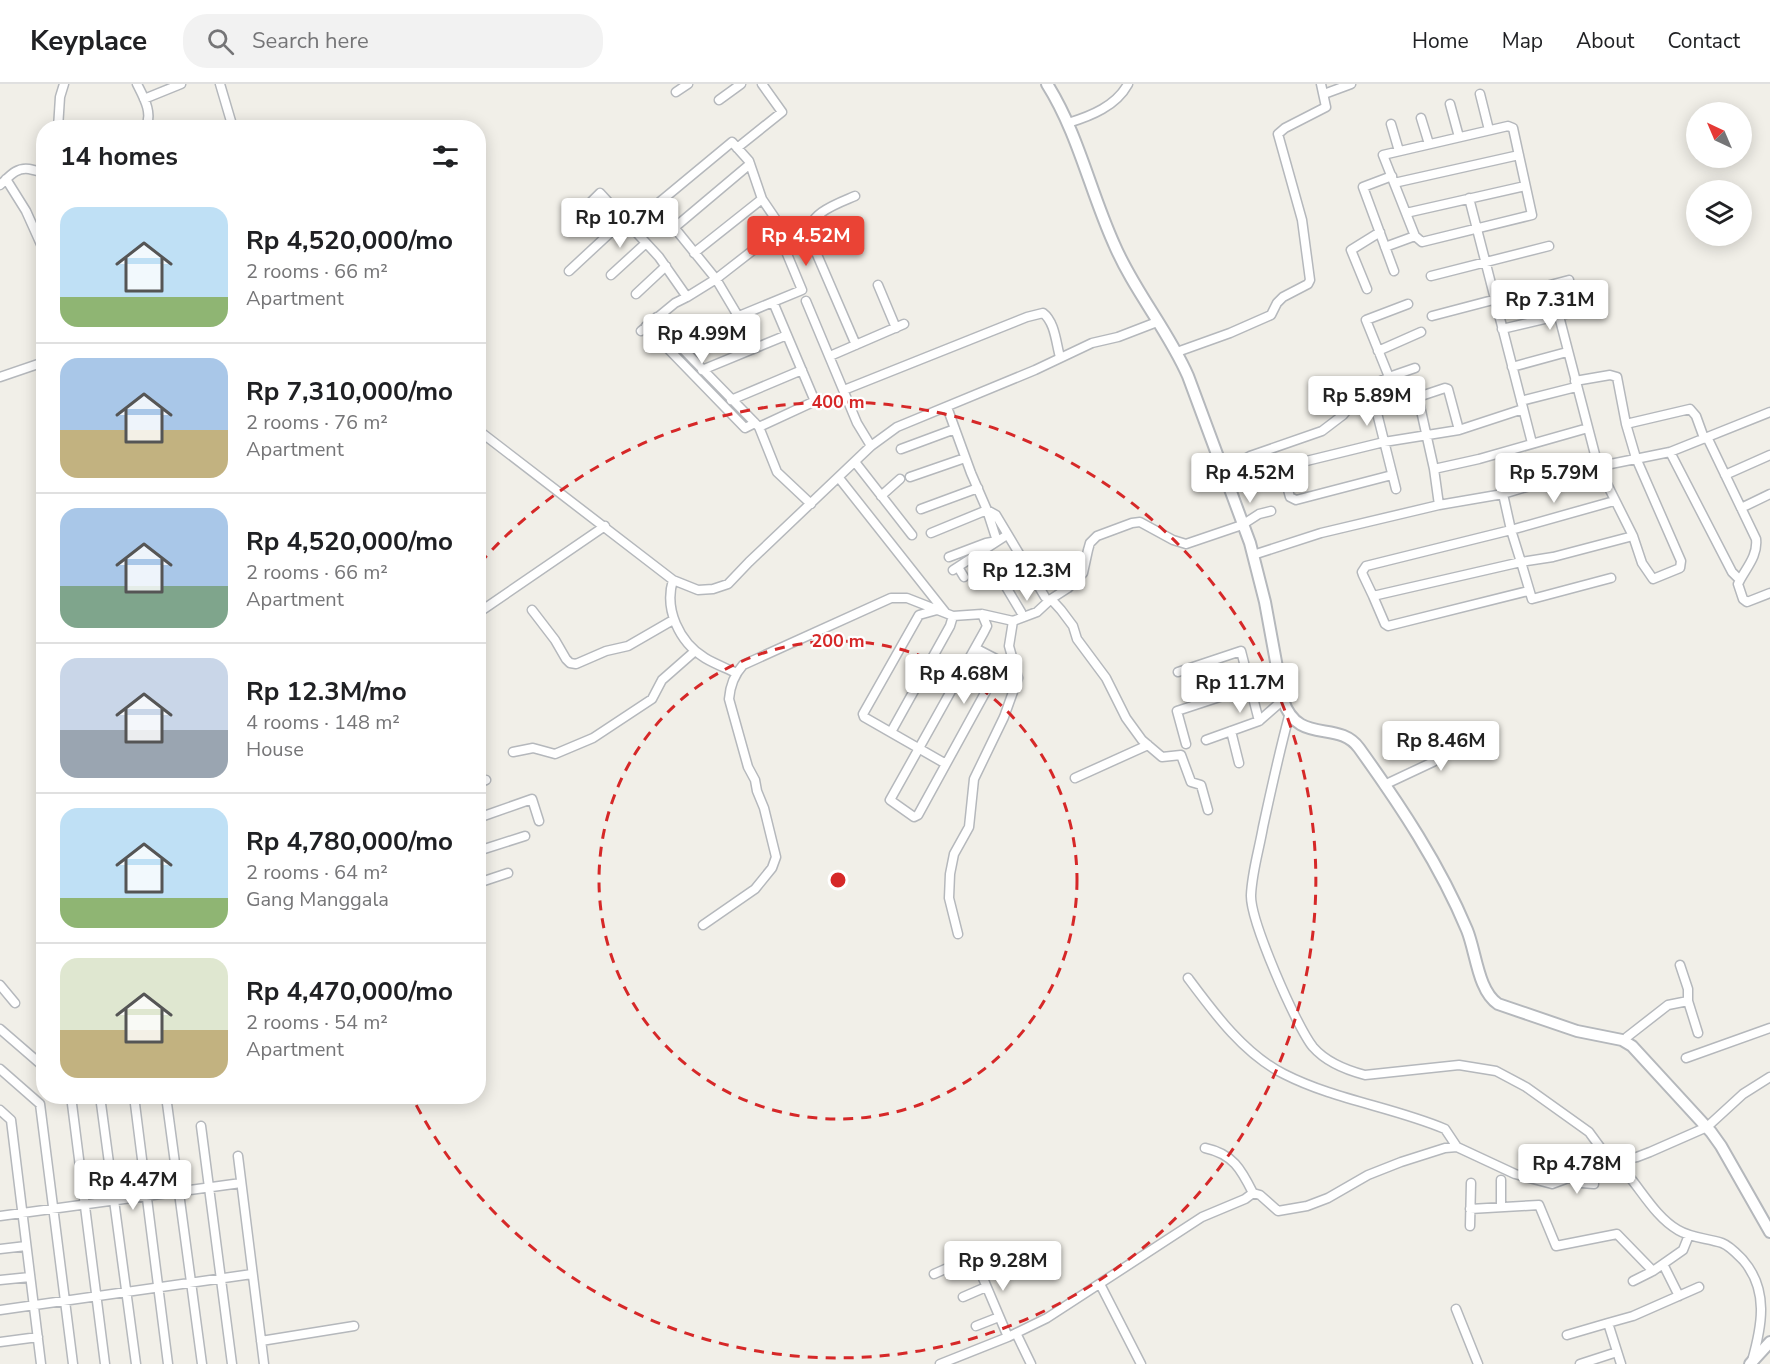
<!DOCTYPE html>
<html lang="en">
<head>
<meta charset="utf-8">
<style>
  :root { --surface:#fff; --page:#f2f2f2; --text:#202124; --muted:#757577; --line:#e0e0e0; --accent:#ea4335 }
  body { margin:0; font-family:"Nunito Sans",sans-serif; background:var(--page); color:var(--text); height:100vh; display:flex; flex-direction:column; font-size:22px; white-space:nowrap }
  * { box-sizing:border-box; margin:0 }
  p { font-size:20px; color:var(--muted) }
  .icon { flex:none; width:33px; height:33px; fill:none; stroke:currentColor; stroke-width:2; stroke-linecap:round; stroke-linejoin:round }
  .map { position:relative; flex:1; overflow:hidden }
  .side { position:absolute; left:36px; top:36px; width:450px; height:984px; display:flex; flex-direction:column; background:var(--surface); border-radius:24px; box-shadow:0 3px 15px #0003 }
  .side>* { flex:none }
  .needle { width:39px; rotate:316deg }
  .buttons { position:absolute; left:1686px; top:18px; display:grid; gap:12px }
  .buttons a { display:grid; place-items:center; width:66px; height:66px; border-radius:50%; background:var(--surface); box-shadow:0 3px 15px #0003; font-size:30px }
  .price { position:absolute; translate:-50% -51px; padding:0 14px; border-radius:6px; background:#fff; color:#222; font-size:20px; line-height:39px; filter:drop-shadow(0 2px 3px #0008) }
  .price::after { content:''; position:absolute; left:50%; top:36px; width:18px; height:14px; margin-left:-9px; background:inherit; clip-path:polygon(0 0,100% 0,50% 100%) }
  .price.selected { background:var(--accent); color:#fff }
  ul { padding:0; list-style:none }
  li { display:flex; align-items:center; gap:18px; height:150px; padding:0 24px }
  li+li { border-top:2px solid var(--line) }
  li span { display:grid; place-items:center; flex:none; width:168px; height:120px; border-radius:18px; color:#555 }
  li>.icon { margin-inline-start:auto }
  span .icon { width:72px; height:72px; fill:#fffc; stroke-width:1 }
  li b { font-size:26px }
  h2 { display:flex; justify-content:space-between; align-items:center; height:72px; padding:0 24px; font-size:26px }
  header { display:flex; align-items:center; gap:36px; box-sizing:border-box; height:84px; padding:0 30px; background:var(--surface); border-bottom:2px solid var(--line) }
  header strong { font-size:28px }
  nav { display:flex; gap:33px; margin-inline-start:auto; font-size:21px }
  .search { width:420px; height:54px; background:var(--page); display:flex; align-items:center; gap:15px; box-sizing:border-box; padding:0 21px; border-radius:24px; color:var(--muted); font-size:22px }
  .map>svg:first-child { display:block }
</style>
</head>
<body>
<header>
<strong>Keyplace</strong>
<div class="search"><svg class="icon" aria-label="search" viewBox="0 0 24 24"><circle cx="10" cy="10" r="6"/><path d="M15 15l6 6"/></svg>Search here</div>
<nav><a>Home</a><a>Map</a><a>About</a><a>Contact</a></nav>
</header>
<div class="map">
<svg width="1770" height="1280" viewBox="0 0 1770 1280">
  <rect width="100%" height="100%" fill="#f1efe8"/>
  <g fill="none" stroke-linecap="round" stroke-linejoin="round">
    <g stroke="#b5b8bc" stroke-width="11">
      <path id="minor" d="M 137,0 C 143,12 154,30 145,44
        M 220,0 L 233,44
        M 676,8 L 688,0
        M 1324,10 L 1351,0
        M 1480,10 L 1489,46
        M 144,15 L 181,0
        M 719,16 L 741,0
        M 1450,20 L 1459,53
        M 1421,34 L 1429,60
        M 1068,39 C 1091,32 1116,22 1128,0
        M 1391,40 L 1399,67
        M 1508,42 L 1513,44 L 1532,131 L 1422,158 L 1415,152 L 1383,71 Z
        M 58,44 L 60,13 L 64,0
        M 737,64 L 782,28 L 762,0
        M 1392,92 L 1363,103 L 1394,187
        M 6,95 L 26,127 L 44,167
        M 1394,99 L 1519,71
        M 0,101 C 9,93 16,83 29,85 C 35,86 37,88 44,87
        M 855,112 C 839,119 807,129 809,152 L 856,261
        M 1469,114 L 1532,359
        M 586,123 L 600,109 L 659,173 L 687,213 L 675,219 L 641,247
        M 1406,129 L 1525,102
        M 674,144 L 750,80
        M 1385,163 L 1415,152
        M 694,169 L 762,115
        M 569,187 L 625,135
        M 611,191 L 646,159
        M 1431,192 L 1549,162
        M 878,201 L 896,244
        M 1367,205 L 1351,166 L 1380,148
        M 636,210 L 666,182
        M 687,213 L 716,195 L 779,146 L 781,143 L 762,115 L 749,77 L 732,58 L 656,121 L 716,195 L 738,232
        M 806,217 L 857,339 L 871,362
        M 1432,232 L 1569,196
        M 1559,232 L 1598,382 L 1633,452 L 1642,479 L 1653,495 L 1680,484 L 1681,477 L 1636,374 L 1626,340 L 1617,293 L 1610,291 L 1575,297
        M 657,233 L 676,258 L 759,343 L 777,388 L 811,420
        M 646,242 L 745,344 L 755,339
        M 1502,245 L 1591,224
        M 676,258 L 802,206 L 787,170
        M 1378,267 L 1421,248
        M 1177,268 L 1230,249 L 1271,231 L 1277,219 L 1283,213 L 1308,200 L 1310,196 L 1302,136 L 1278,50 L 1285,44 L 1326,23 L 1321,0
        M 830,272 L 904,240
        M 1512,283 L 1567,268
        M 702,286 L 787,251
        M 0,293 L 44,278
        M 1389,293 L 1366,236 L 1408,220
        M 844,306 L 1027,233 L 1043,229 C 1055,238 1056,259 1060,273
        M 731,316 L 802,286
        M 1521,317 L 1576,303
        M 1375,321 L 1396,405
        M 947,323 L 971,389 L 987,426 L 996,431 L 1045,513
        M 1626,340 L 1690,325 L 1696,332 L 1704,354
        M 759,343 L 813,318 L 814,315 L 773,218
        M 478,346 L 673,496 L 698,506 L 713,505 L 728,500 L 749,478 L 871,362 L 897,343 L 1035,286 L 1092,259 L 1118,253 L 1157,238
        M 1707,353 L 1756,455 C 1758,471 1747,483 1740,496
        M 901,365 L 955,345
        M 1670,368 L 1732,488 L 1740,496 L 1738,500 L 1743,515 L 1747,518 L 1770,509
        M 855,378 L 912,451
        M 1434,385 L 1479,375 L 1588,344
        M 1222,387 L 1250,372 L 1322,347 L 1343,331 L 1364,305 L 1389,293 L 1415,284
        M 1392,391 L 1296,416 L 1290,413 L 1283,388 L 1286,382 L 1384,358 L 1459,346 L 1523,325
        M 1725,391 L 1770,371
        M 910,393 L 965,374
        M 839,394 L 945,528
        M 1503,410 L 1511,446 L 1614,417
        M 881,412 L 900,395
        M 1439,421 L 1434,385 L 1418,313 L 1445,304 L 1448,305 L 1459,346
        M 1741,424 L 1770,410
        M 921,425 L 978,404
        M 1511,446 L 1521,478 L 1373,512 L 1363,491 L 1362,488 L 1366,482 Z
        M 931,449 L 987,426 L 997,457 L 986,459 L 949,473
        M 984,466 L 1021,528
        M 1253,471 L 1321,449 L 1439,421 L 1503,410 L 1586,385 L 1670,368 L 1770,328
        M 958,483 L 964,493
        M 953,486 L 1007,451
        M 1611,494 L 1532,515 L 1521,478 L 1553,473 L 1633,452
        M 673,496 C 664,525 679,558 705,574 C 715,580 726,584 736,589
        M 1373,512 L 1385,540 L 1388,542 L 1528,507
        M 1051,515 L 1061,526 L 1073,542 L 1077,555 L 1106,594 L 1126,634 L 1142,656 L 1162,673 L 1181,671 L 1191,698 L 1201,701 L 1208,726
        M 532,526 L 555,556 L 566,575 L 570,579 L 576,580 L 606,567 L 628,562 L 673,536
        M 937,526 L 919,531 L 863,630 L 864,633 L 946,680
        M 478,529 L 605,442
        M 975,564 L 1002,578 L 918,731 L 914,733 L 890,716 L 984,548 L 987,542 L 982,530
        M 1186,585 L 1198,620
        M 1178,588 L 1241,567 L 1259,637
        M 1289,632 C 1279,669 1271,706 1263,743 C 1259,766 1252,788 1251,811 C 1250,836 1296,942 1313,963 C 1326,978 1346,986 1365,991 L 1459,981 L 1496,987 L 1526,1003 L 1589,1048 L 1611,1078
        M 1231,647 L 1239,679
        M 891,648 L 950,542 L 953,532
        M 1206,656 L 1259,637 L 1283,616
        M 1186,660 L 1177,627 L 1250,603
        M 513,668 L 533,664 L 555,670 L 593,654 L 652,615 L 662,596 L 695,567
        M 1075,694 L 1148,661
        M 478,699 L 486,696
        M 1384,701 L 1433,678 L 1447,668 L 1459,655 L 1482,645
        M 478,734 L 532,715 L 539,737
        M 478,767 L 525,752
        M 478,799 L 508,789
        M 703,841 L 755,805 L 772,784 L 776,773 L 764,724 L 757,707 L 755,696 L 748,683 L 729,615 C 730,602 734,591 743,581 L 891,514 L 907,514 L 953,532 L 982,530 L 1013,537 L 1037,528 L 1051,515 L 1068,504 L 1083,489 L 1088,466 L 1090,459 L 1097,452 L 1132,439 L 1140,438 L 1173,456 L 1186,460 L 1242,441 L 1259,430 L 1271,427
        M 958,850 L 949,814 L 950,790 L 954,770 L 969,743 L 974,695 L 1004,633 L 1018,594 L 1009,562 L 1013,537
        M 1188,894 C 1214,929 1244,970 1284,990 C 1335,1016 1393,1023 1445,1045 L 1457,1063
        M 0,901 L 15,919
        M 1688,917 L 1698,949
        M 0,945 L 44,983
        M 1625,957 L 1627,953 L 1668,921 L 1688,917 L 1688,905 L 1680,881
        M 1686,974 L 1770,944
        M 0,985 L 40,1020 L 73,1280
        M 71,1012 L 105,1280
        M 100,1012 L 136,1280
        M 134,1012 L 168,1280
        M 166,1012 L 202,1280
        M 0,1026 L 11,1036 L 41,1280
        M 201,1042 L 232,1280
        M 1205,1064 C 1233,1070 1241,1085 1253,1109 L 1260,1111 L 1278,1127 L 1307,1122 L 1328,1114 L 1368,1091 L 1401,1078 L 1445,1064 L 1457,1063 L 1515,1090 L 1552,1100 L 1611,1078 L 1637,1073 L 1650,1068 L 1707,1043 L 1743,1010 L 1770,993
        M 238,1072 L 264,1280
        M 1622,1075 L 1624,1086 L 1628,1091 C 1643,1109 1657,1134 1678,1146 C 1691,1154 1707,1154 1722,1159 C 1730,1162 1737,1170 1743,1176 C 1769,1206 1762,1242 1752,1277
        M 1576,1092 L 1581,1099 L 1594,1100
        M 1501,1096 L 1501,1123
        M 1470,1125 L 1539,1121 L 1556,1162 L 1617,1150 L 1653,1187
        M 0,1132 L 241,1099
        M 1470,1142 L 1471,1099
        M 0,1165 L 26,1162
        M 974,1173 L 1008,1253
        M 1663,1180 L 1679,1212
        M 934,1190 L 995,1163
        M 0,1196 L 30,1193
        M 1633,1197 L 1653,1187 L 1683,1166 L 1689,1151
        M 1100,1200 L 1141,1280
        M 963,1213 L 986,1203
        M 1456,1225 L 1478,1280
        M 0,1226 L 252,1190
        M 1608,1239 L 1633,1232 L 1699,1203
        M 976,1242 L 999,1233
        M 1016,1249 L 1031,1280
        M 1567,1251 L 1608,1239 L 1621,1280
        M 261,1257 L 354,1242
        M 0,1258 L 38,1253
        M 940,1280 L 1008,1253 L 1047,1234 L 1202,1133 L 1245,1115 L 1253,1109
        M 1580,1280 L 1617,1268"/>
    </g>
    <g stroke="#b5b8bc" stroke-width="14">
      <path id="tertiary" d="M 1047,0 C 1078,49 1090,107 1114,160 C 1134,207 1168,246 1188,292 L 1250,459 L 1265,518 L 1283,616 C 1298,662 1338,635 1359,664 C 1400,721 1440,781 1467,846 C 1476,868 1478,907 1498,920 L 1577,947 L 1622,956 L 1632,962 L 1711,1048 L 1721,1062 L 1770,1148
        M 1750,1280 L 1770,1258"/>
    </g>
    <use href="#minor" stroke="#fff" stroke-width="8"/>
    <use href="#tertiary" stroke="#fff" stroke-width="10"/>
  </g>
  <g fill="none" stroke="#d62828" stroke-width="3" stroke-dasharray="10 8">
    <circle cx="838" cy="796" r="239"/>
    <path d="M480 479A478 478 0 1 1 412 1013"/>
  </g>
  <circle cx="838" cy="796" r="9" fill="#d62828" stroke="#fff" stroke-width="3"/>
  <g font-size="18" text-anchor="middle" font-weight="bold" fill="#d62828" stroke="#fff" stroke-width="4.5" stroke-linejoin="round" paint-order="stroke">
    <text x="838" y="324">400 m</text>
    <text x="838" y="563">200 m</text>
  </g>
</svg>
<div class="buttons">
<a><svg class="needle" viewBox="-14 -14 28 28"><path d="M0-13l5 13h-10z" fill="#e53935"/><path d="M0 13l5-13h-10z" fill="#757577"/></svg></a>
<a><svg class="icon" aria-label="layers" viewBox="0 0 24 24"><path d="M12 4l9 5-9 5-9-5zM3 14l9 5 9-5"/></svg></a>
</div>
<b class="price" style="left:620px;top:165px">Rp 10.7M</b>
<b class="price selected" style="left:806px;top:183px">Rp 4.52M</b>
<b class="price" style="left:1550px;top:247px">Rp 7.31M</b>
<b class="price" style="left:702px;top:281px">Rp 4.99M</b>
<b class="price" style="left:1367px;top:343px">Rp 5.89M</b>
<b class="price" style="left:1250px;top:420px">Rp 4.52M</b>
<b class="price" style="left:1554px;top:420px">Rp 5.79M</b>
<b class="price" style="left:1027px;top:518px">Rp 12.3M</b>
<b class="price" style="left:964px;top:621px">Rp 4.68M</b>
<b class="price" style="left:1240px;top:630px">Rp 11.7M</b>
<b class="price" style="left:1441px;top:688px">Rp 8.46M</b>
<b class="price" style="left:1577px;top:1111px">Rp 4.78M</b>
<b class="price" style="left:133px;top:1127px">Rp 4.47M</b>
<b class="price" style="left:1003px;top:1208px">Rp 9.28M</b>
<section class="side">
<h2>14 homes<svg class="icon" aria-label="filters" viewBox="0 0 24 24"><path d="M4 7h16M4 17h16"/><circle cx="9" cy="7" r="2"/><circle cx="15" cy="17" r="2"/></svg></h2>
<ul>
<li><span style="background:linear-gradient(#bfe0f5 75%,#8fb573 0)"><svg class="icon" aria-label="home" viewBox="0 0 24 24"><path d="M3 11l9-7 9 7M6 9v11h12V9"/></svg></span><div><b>Rp 4,520,000/mo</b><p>2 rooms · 66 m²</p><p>Apartment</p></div></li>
<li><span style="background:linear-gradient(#a9c7e8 60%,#c2b280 0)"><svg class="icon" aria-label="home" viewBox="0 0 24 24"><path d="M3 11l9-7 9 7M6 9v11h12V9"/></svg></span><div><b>Rp 7,310,000/mo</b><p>2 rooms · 76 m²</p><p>Apartment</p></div></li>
<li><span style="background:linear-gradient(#a9c7e8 65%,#7fa58c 0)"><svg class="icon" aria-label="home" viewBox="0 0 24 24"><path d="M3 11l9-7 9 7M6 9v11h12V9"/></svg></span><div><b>Rp 4,520,000/mo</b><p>2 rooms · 66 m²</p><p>Apartment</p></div></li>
<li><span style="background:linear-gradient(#c9d6e8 60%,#9aa5b1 0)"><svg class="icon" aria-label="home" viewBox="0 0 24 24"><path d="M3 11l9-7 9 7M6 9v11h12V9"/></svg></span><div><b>Rp 12.3M/mo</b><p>4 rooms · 148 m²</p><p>House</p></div></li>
<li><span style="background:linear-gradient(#bfe0f5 75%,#8fb573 0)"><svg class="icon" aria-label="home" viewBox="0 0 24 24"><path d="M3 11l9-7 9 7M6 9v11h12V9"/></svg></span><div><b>Rp 4,780,000/mo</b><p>2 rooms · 64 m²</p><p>Gang Manggala</p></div></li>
<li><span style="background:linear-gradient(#dfe7d0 60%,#c2b280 0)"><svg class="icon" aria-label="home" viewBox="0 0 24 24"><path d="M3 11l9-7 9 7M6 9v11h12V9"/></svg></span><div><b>Rp 4,470,000/mo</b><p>2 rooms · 54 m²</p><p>Apartment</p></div></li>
</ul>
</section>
</div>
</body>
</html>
